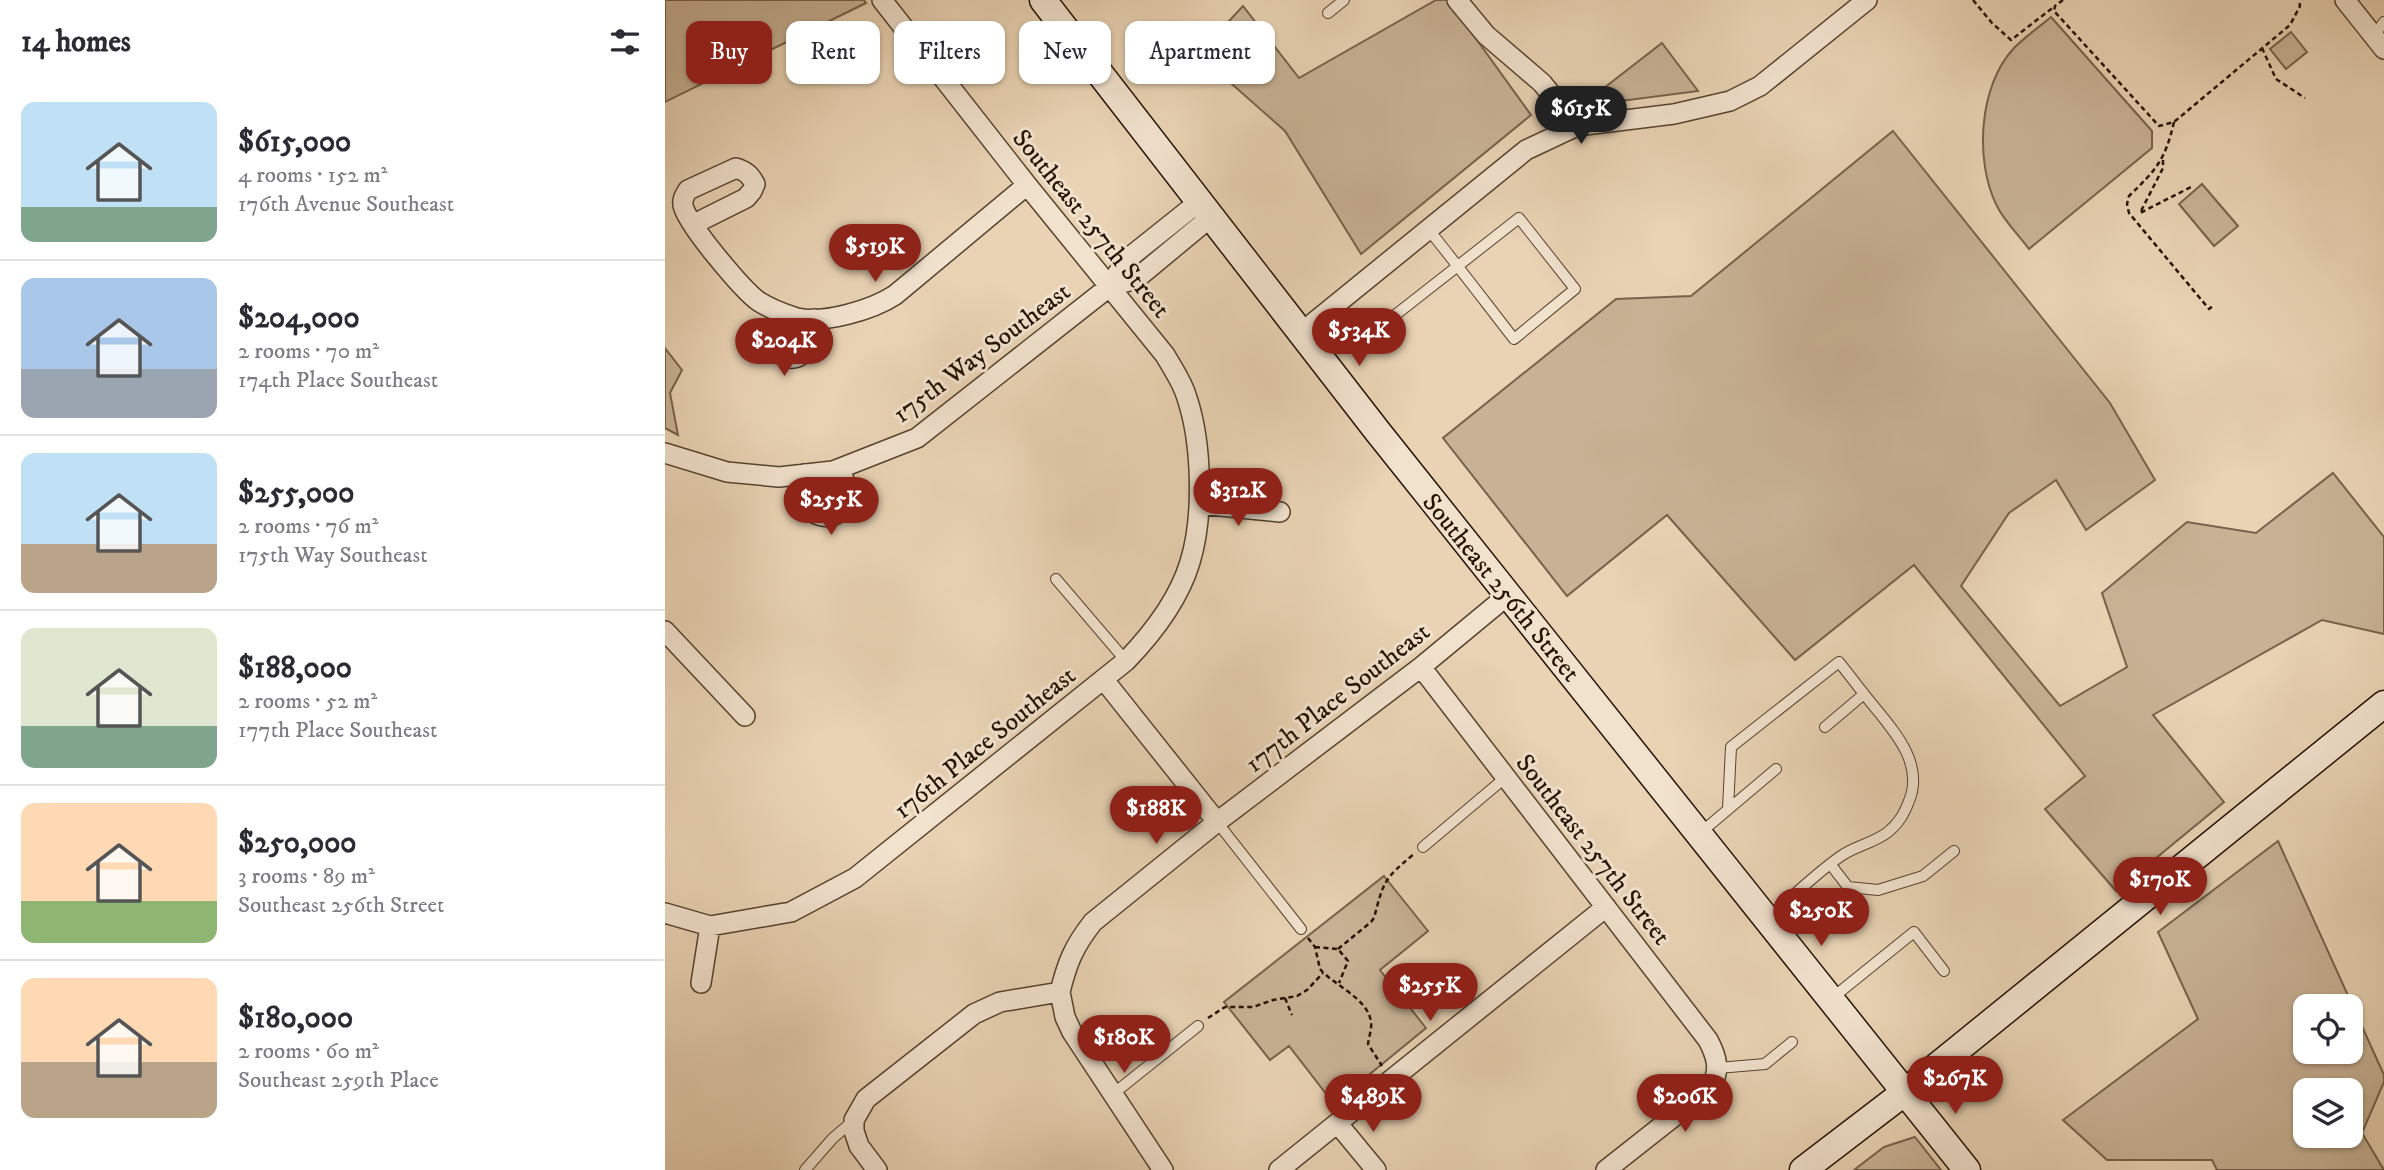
<!DOCTYPE html>
<html lang="en">
<head>
<meta charset="utf-8">
<style>
  :root { --surface:#fff; --page:#f2f2f3; --text:#2b2b33; --muted:#7c7c81; --line:#e1e1e2; --accent:#8f2418 }
  body { margin:0; font-family:"IM FELL DW Pica",serif; background:var(--page); color:var(--text); height:100vh; display:flex; flex-direction:column; font-size:26px; white-space:nowrap }
  * { box-sizing:border-box; margin:0 }
  p { font-size:23px; color:var(--muted) }
  .icon { flex:none; width:38px; height:38px; fill:none; stroke:currentColor; stroke-width:2; stroke-linecap:round; stroke-linejoin:round }
  .map { position:relative; flex:1; overflow:hidden }
  .drawer { display:flex; flex-direction:column; background:var(--surface); width:665px }
  .drawer>* { flex:none }
  .top-card { position:absolute; left:21px; top:21px; width:665px; height:63px; display:flex; gap:14px }
  .buttons { position:absolute; left:1628px; top:994px; display:grid; gap:14px }
  .buttons a { display:grid; place-items:center; width:70px; height:70px; border-radius:14px; background:var(--surface); box-shadow:0 2px 5px #0004; font-size:35px }
  .price { position:absolute; translate:-50% -60px; padding:0 16px; border-radius:24px; background:var(--accent); color:#fff; font-size:23px; line-height:46px; filter:drop-shadow(0 2px 4px #0008) }
  .price::after { content:''; position:absolute; left:50%; top:42px; width:21px; height:16px; margin-left:-10px; background:inherit; clip-path:polygon(0 0,100% 0,50% 100%) }
  .price.selected { background:#222; color:#fff }
  ul { padding:0; list-style:none }
  li { display:flex; align-items:center; gap:21px; height:175px; padding:0 21px }
  li+li { border-top:2px solid var(--line) }
  li span { display:grid; place-items:center; flex:none; width:196px; height:140px; border-radius:14px; color:#555 }
  li>.icon { margin-inline-start:auto }
  span .icon { width:84px; height:84px; fill:#fffc; stroke-width:1 }
  li b { font-size:30px }
  h2 { display:flex; justify-content:space-between; align-items:center; height:84px; padding:0 21px; font-size:30px }
  .pill { padding:0 24px; border-radius:14px; background:var(--surface); box-shadow:0 2px 5px #0004; font-size:24px; line-height:63px }
  .pill.selected { background:var(--accent); color:#fff }
  main { display:flex; flex:1; min-height:0 }
  .map>svg:first-child { display:block }
</style>
</head>
<body>
<main>
<section class="drawer">
<h2>14 homes<svg class="icon" aria-label="filters" viewBox="0 0 24 24"><path d="M4 7h16M4 17h16"/><circle cx="9" cy="7" r="2"/><circle cx="15" cy="17" r="2"/></svg></h2>
<ul>
<li><span style="background:linear-gradient(#bfe0f5 75%,#7fa58c 0)"><svg class="icon" aria-label="home" viewBox="0 0 24 24"><path d="M3 11l9-7 9 7M6 9v11h12V9"/></svg></span><div><b>$615,000</b><p>4 rooms · 152 m²</p><p>176th Avenue Southeast</p></div></li>
<li><span style="background:linear-gradient(#a9c7e8 65%,#9aa5b1 0)"><svg class="icon" aria-label="home" viewBox="0 0 24 24"><path d="M3 11l9-7 9 7M6 9v11h12V9"/></svg></span><div><b>$204,000</b><p>2 rooms · 70 m²</p><p>174th Place Southeast</p></div></li>
<li><span style="background:linear-gradient(#bfe0f5 65%,#b9a48a 0)"><svg class="icon" aria-label="home" viewBox="0 0 24 24"><path d="M3 11l9-7 9 7M6 9v11h12V9"/></svg></span><div><b>$255,000</b><p>2 rooms · 76 m²</p><p>175th Way Southeast</p></div></li>
<li><span style="background:linear-gradient(#dfe7d0 70%,#7fa58c 0)"><svg class="icon" aria-label="home" viewBox="0 0 24 24"><path d="M3 11l9-7 9 7M6 9v11h12V9"/></svg></span><div><b>$188,000</b><p>2 rooms · 52 m²</p><p>177th Place Southeast</p></div></li>
<li><span style="background:linear-gradient(#ffd9b3 70%,#8fb573 0)"><svg class="icon" aria-label="home" viewBox="0 0 24 24"><path d="M3 11l9-7 9 7M6 9v11h12V9"/></svg></span><div><b>$250,000</b><p>3 rooms · 89 m²</p><p>Southeast 256th Street</p></div></li>
<li><span style="background:linear-gradient(#ffd9b3 60%,#b9a48a 0)"><svg class="icon" aria-label="home" viewBox="0 0 24 24"><path d="M3 11l9-7 9 7M6 9v11h12V9"/></svg></span><div><b>$180,000</b><p>2 rooms · 60 m²</p><p>Southeast 259th Place</p></div></li>
</ul>
</section>
<div class="map">
<svg width="1719" height="1170" viewBox="0 0 1719 1170">
  <rect width="100%" height="100%" fill="#e9d3b4"/>
  <filter id="stains"><feTurbulence type="fractalNoise" baseFrequency=".00286" numOctaves="4"/><feColorMatrix values="0 0 0 0 .2 0 0 0 0 .09 0 0 0 0 .02 0 0 0 .5 -.17"/></filter>
  <radialGradient id="worn" r=".72"><stop offset=".6" stop-color="#630" stop-opacity="0"/><stop offset="1" stop-color="#630" stop-opacity=".3"/></radialGradient>
  <path fill="#c8b295" stroke="#76624a" stroke-width="2" fill-rule="evenodd" d="M 0,0 L 199,0 L 201,3 L 0,102 Z
    M 771,0 L 783,0 L 866,115 L 696,254 L 620,131 L 533,54 L 578,6 L 634,78 Z
    M 1386,17 L 1487,131 L 1487,148 L 1364,249 C 1354,235 1339,221 1332,206 C 1309,161 1314,85 1349,48 C 1360,37 1374,27 1386,17 Z
    M 1626,32 L 1642,52 L 1621,69 L 1605,49 Z
    M 997,43 L 1033,91 L 925,105 L 921,102 Z
    M 1228,131 L 1445,403 L 1490,480 L 1421,530 L 1391,480 L 1344,513 L 1296,586 L 1395,706 L 1462,667 L 1437,593 L 1522,522 L 1591,533 L 1668,473 L 1719,537 L 1719,634 L 1657,620 L 1488,715 L 1559,802 L 1451,891 L 1380,809 L 1420,776 L 1249,565 L 1130,660 L 1002,515 L 902,596 L 778,438 L 951,299 L 1026,296 Z
    M 1537,184 L 1573,226 L 1549,246 L 1514,204 Z
    M 0,348 L 17,370 L 5,393 L 13,435 L 0,428 Z
    M 1613,841 L 1719,1075 L 1719,1082 L 1697,1133 L 1719,1170 L 1552,1170 L 1547,1160 L 1442,1160 L 1398,1120 L 1533,1019 L 1493,932 ZM 1640,1006 L 1685,1006 L 1685,1052 L 1640,1052 ZM 1640,1090 L 1685,1090 L 1685,1136 L 1640,1136 Z
    M 719,876 L 763,931 L 715,970 L 761,1028 L 694,1083 L 686,1095 L 672,1108 L 624,1046 L 605,1060 L 559,1002 Z
    M 1250,1137 L 1276,1170 L 1189,1170 L 1219,1147 Z"/>
  <g fill="none" stroke-linecap="round" stroke-linejoin="round">
    <g stroke="#56432d" stroke-width="12">
      <path id="lane" d="M 663,13 L 679,0
        M 1709,36 L 1719,22
        M 729,316 L 854,218 L 910,289 L 849,339 C 821,303 793,266 764,230
        M 391,579 L 461,661
        M 1063,809 L 1066,747 L 1174,662 L 1199,694
        M 552,822 L 636,929
        M 1034,834 L 1111,769
        M 758,847 L 841,777
        M 1166,865 L 1183,887 L 1213,890 L 1258,876 L 1289,851
        M 1102,919 C 1126,898 1150,874 1176,856 C 1190,846 1209,843 1223,832 C 1234,823 1239,814 1244,801 C 1261,760 1223,725 1199,694 L 1160,727
        M 1166,999 L 1249,932 L 1279,971
        M 1053,1068 L 1100,1064 L 1127,1042
        M 448,1094 L 533,1026
        M 140,1170 L 168,1138 L 188,1121"/>
    </g>
    <g stroke="#56432d" stroke-width="22">
      <path id="street" d="M 792,0 L 821,35 L 877,83 L 912,126
        M 1680,0 L 1719,49
        M 535,201 L 461,260 L 444,287 L 471,279 L 547,216
        M 29,224 L 81,198 L 87,191 L 90,184 C 85,175 81,171 71,168 L 23,190 C 20,195 17,199 18,205 C 20,222 77,289 93,301 C 104,308 119,314 132,318 C 159,324 207,310 230,295 L 362,185
        M 115,312 C 112,326 102,350 121,357 C 129,360 135,357 141,351 L 149,319
        M 637,332 L 861,150 L 912,126 L 1009,114 L 1065,101 L 1095,86 L 1202,0
        M 0,453 L 62,472 L 114,477 L 168,471 L 252,438 L 444,287
        M 139,474 L 141,505 C 151,520 175,522 180,501 C 183,491 178,478 176,468
        M 535,504 L 615,512
        M 0,631 L 80,716
        M 756,667 L 1043,1040 C 1052,1057 1056,1071 1045,1088 L 941,1170
        M 439,680 L 552,822
        M 0,913 L 45,926 L 126,912 L 190,878 L 461,661 C 488,633 514,599 525,562 C 539,517 537,443 522,398 C 518,383 508,369 500,355 L 362,185 L 217,0
        M 36,983 L 45,926
        M 395,992 L 400,1017 L 407,1032 L 498,1170
        M 673,1124 L 711,1170
        M 212,1170 L 194,1146 L 189,1131 L 189,1120 L 201,1099 L 309,1014 L 335,1002 L 395,992 C 402,963 409,946 428,922 L 552,822 L 756,667 L 843,595
        M 614,1170 L 941,907"/>
    </g>
    <g stroke="#251300" stroke-width="29">
      <path id="secondary" d="M 378,0 L 713,432 L 1302,1170
        M 1138,1170 L 1240,1092 L 1719,704"/>
    </g>
    <path stroke="#251300" stroke-width="2.5" stroke-dasharray="5 3.5" stroke-linecap="butt" d="M 1308,0 L 1327,23 L 1346,40 L 1390,6
      M 1398,0 L 1390,6 L 1389,11 L 1494,126 L 1509,122 L 1625,25 L 1635,6 L 1634,0
      M 1597,48 L 1611,79 L 1640,98
      M 1509,122 C 1500,160 1492,169 1464,196 L 1462,204 L 1464,213 L 1544,309 L 1548,306
      M 1498,160 L 1498,168 L 1475,213 L 1528,186
      M 643,938 L 650,947 L 655,969 C 668,985 703,998 706,1022 C 707,1028 704,1037 703,1044 L 717,1066
      M 650,947 L 673,949 L 683,961 L 674,983
      M 673,949 L 706,922 L 709,918 C 719,880 719,879 749,854
      M 620,998 L 627,1015
      M 543,1018 L 560,1007 L 588,1007 L 608,1000 L 632,996 L 642,990 L 658,973"/>
    <use href="#lane" stroke="#f1e2ce" stroke-width="10"/>
    <use href="#street" stroke="#f1e2ce" stroke-width="19"/>
    <use href="#secondary" stroke="#f1e2ce" stroke-width="26"/>
  </g>
  <g text-anchor="middle" stroke-width="6" stroke-linejoin="round" paint-order="stroke">
    <g font-size="26" fill="#251300" stroke="#f1e2ce">
      <text transform="translate(427 223) rotate(51)" y="9">Southeast 257th Street</text>
      <text transform="translate(316 352) rotate(-37)" y="9">175th Way Southeast</text>
      <text transform="translate(837 587) rotate(51)" y="9">Southeast 256th Street</text>
      <text transform="translate(672 697) rotate(-38)" y="9">177th Place Southeast</text>
      <text transform="translate(319 742) rotate(-39)" y="9">176th Place Southeast</text>
      <text transform="translate(929 849) rotate(52)" y="9">Southeast 257th Street</text>
    </g>
  </g>
  <rect width="100%" height="100%" filter="url(#stains)"/>
  <rect width="100%" height="100%" fill="url(#worn)"/>
</svg>
<div class="buttons">
<a><svg class="icon" aria-label="locate" viewBox="0 0 24 24"><circle cx="12" cy="12" r="6"/><path d="M12 2v4M12 18v4M2 12h4M18 12h4"/></svg></a>
<a><svg class="icon" aria-label="layers" viewBox="0 0 24 24"><path d="M12 4l9 5-9 5-9-5zM3 14l9 5 9-5"/></svg></a>
</div>
<b class="price selected" style="left:916px;top:146px">$615K</b>
<b class="price" style="left:210px;top:284px">$519K</b>
<b class="price" style="left:694px;top:368px">$534K</b>
<b class="price" style="left:119px;top:378px">$204K</b>
<b class="price" style="left:573px;top:528px">$312K</b>
<b class="price" style="left:166px;top:537px">$255K</b>
<b class="price" style="left:491px;top:846px">$188K</b>
<b class="price" style="left:1495px;top:917px">$170K</b>
<b class="price" style="left:1156px;top:948px">$250K</b>
<b class="price" style="left:765px;top:1023px">$255K</b>
<b class="price" style="left:459px;top:1075px">$180K</b>
<b class="price" style="left:1290px;top:1116px">$267K</b>
<b class="price" style="left:708px;top:1134px">$489K</b>
<b class="price" style="left:1020px;top:1134px">$206K</b>
<div class="top-card">
<a class="pill selected">Buy</a>
<a class="pill">Rent</a>
<a class="pill">Filters</a>
<a class="pill">New</a>
<a class="pill">Apartment</a>
</div>
</div>
</main>
</body>
</html>
